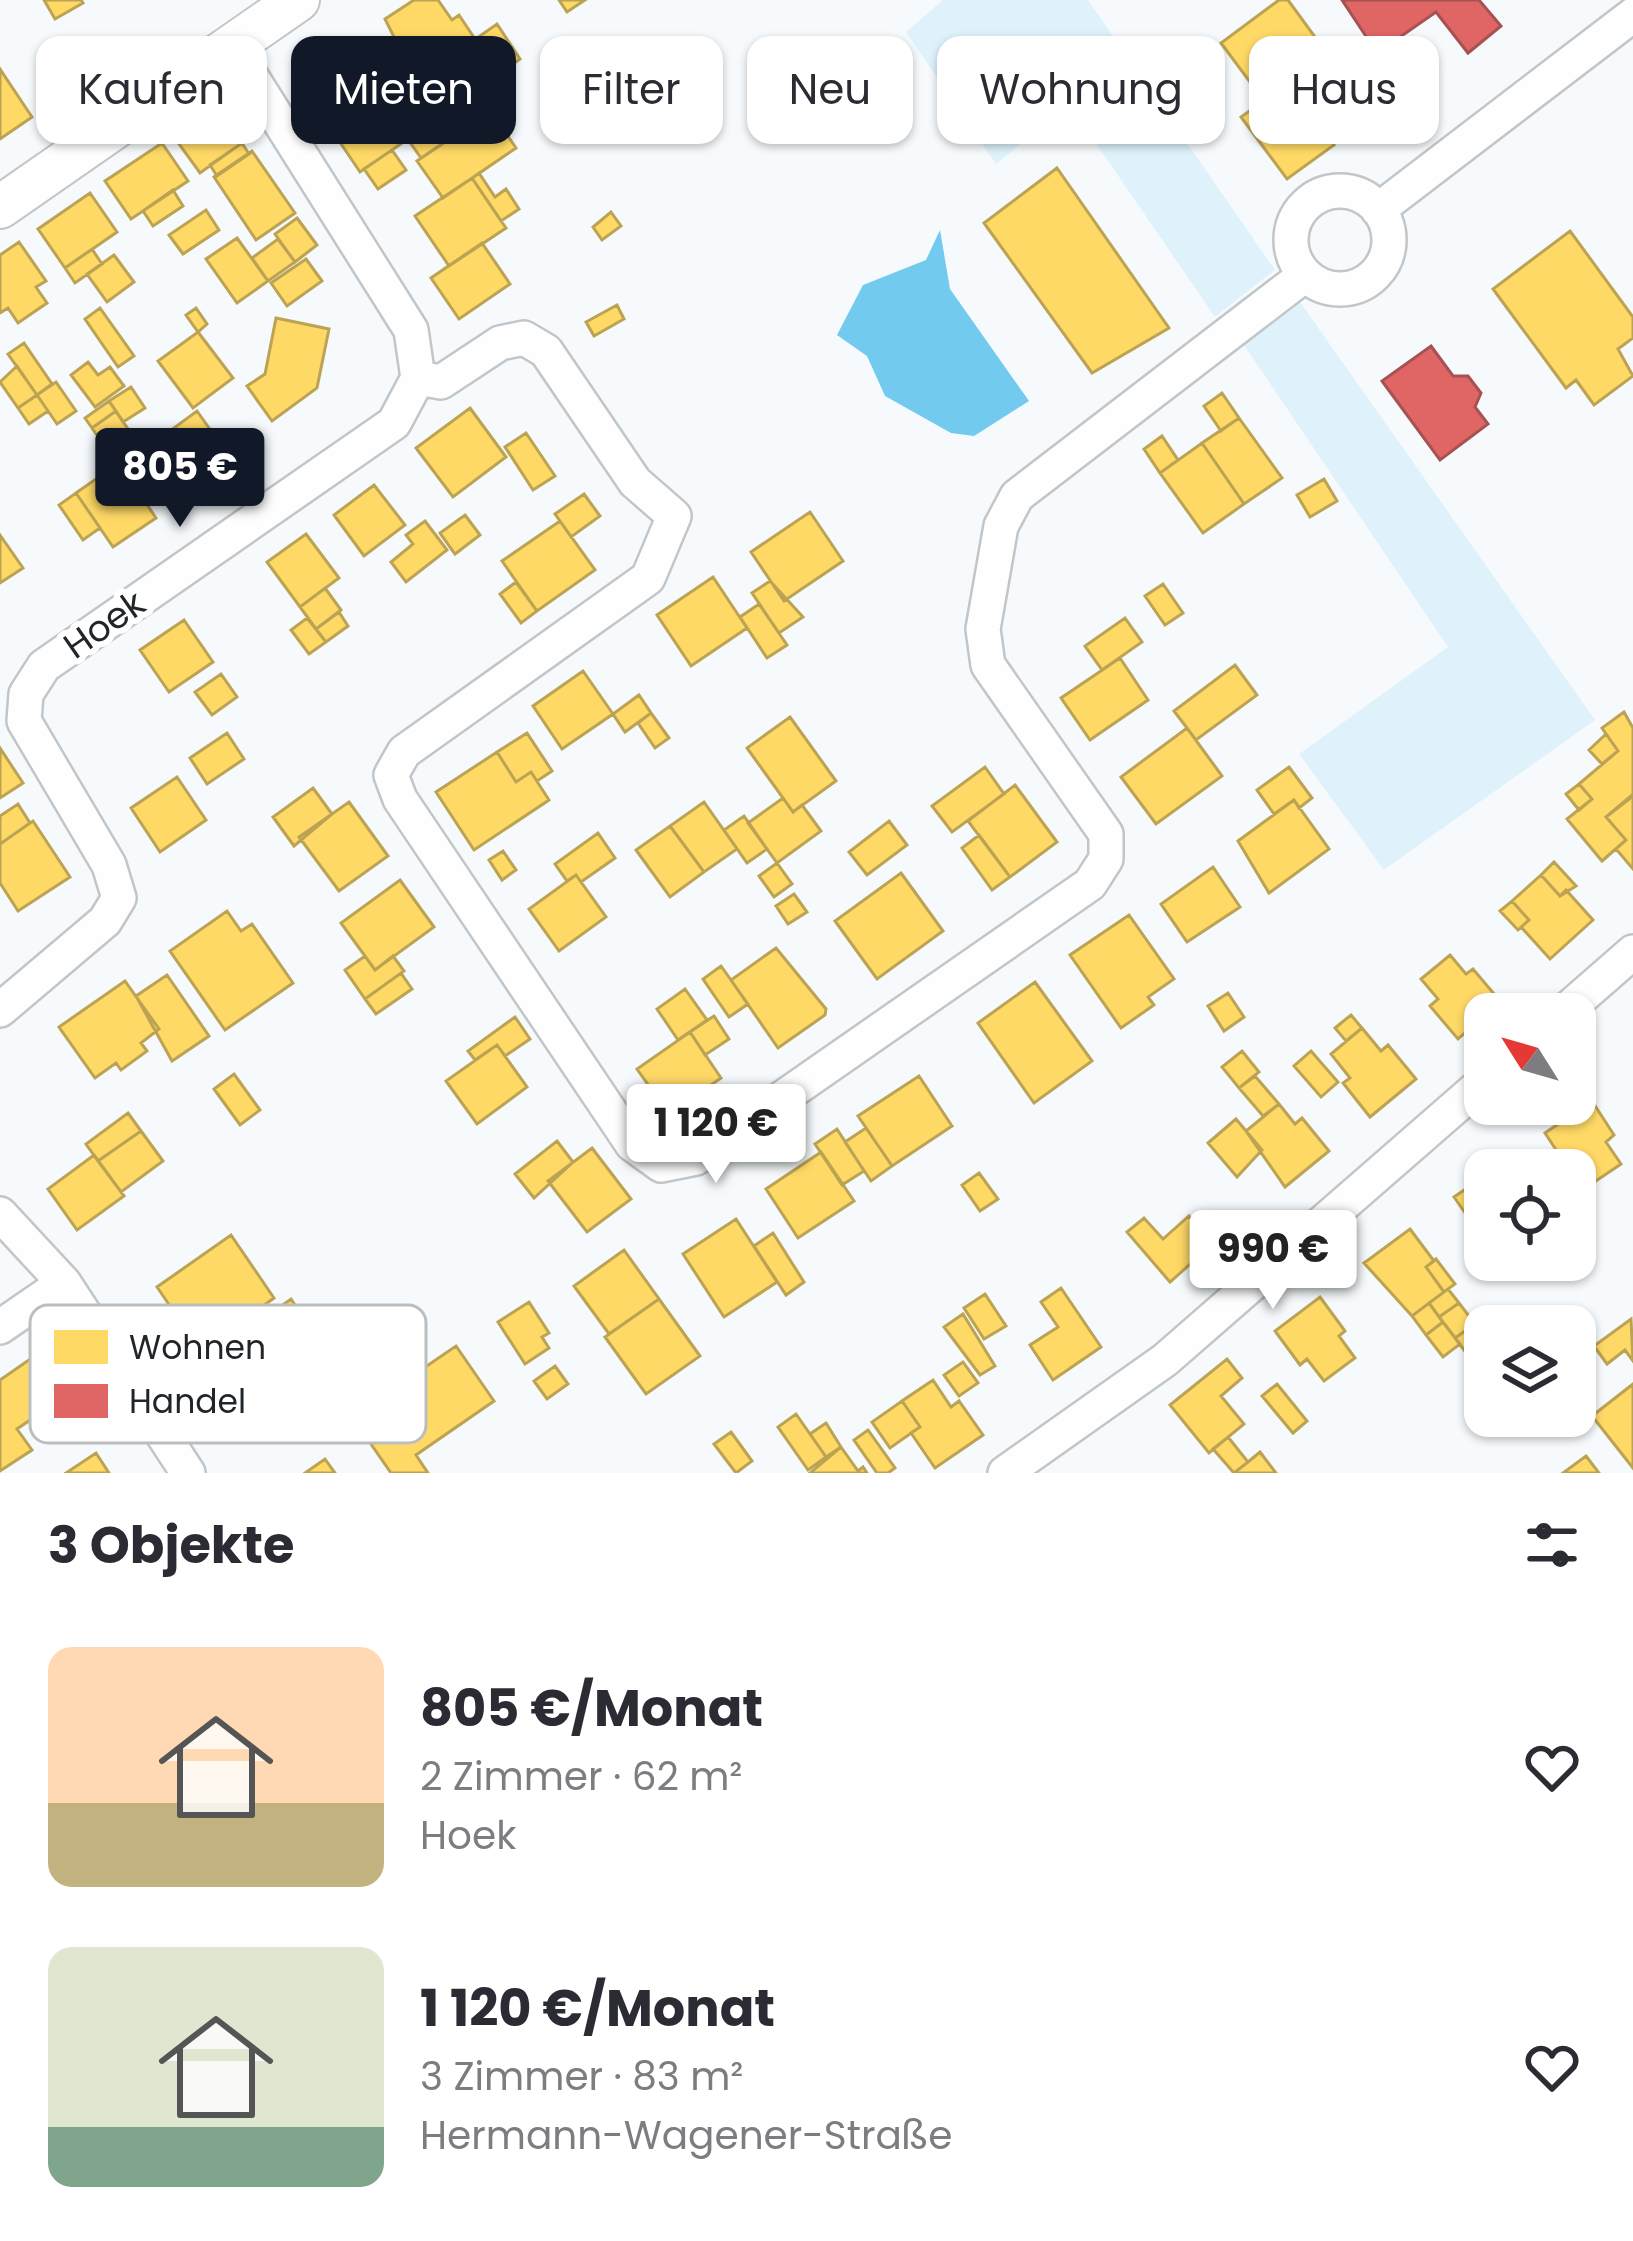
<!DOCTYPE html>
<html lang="de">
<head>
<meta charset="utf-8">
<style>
  :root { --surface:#fff; --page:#f2f2f3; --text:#2b2b33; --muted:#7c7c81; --accent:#111827 }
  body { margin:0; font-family:Poppins,sans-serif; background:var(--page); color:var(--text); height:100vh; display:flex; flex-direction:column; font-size:45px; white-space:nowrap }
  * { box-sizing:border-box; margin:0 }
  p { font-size:39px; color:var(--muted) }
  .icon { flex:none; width:66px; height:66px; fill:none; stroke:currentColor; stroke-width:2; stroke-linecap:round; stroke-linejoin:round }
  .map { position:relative; height:1473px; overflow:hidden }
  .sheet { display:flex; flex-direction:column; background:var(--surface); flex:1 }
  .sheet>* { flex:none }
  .banner { position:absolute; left:36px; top:36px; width:1563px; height:108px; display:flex; gap:24px }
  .needle { width:78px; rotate:307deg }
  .fabs { position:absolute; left:1464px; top:993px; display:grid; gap:24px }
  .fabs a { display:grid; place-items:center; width:132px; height:132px; border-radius:24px; background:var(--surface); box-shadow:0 3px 9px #0004; font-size:60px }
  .price { position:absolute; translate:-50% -102px; padding:0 27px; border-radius:12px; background:#fff; color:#222; font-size:39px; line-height:78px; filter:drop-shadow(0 3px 6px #0008) }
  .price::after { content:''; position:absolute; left:50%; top:72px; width:36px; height:27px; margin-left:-18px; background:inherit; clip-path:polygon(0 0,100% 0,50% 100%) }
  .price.active { background:var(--accent); color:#fff }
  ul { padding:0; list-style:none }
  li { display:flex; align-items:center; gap:36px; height:300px; padding:0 48px }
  li span { display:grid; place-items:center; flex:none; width:336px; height:240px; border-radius:24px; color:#555 }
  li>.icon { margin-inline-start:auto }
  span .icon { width:144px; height:144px; fill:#fffc; stroke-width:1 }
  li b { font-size:51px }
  h2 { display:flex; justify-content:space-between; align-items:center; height:144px; padding:0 48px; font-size:51px }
  .tag { padding:0 42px; border-radius:24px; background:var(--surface); box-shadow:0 3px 9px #0004; font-size:42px; line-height:108px }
  .tag.active { background:var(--accent); color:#fff }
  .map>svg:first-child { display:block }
</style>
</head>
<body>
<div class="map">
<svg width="1633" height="1473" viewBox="0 0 1633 1473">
  <rect width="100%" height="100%" fill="#f6fafc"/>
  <path fill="#dff2fc" d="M 943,0 L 1088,0 L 1275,270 L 1215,317 L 1069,104 L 996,164 L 906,32 Z
    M 1300,302 L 1595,720 L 1384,870 L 1299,754 L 1448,647 L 1244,345 Z"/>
  <path fill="#72caee" d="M 940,230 L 950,289 L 1029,401 L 974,436 L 951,433 L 885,396 L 867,356 L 837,335 L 863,285 L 926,260 Z"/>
  <path fill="#ffd966" stroke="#bca353" stroke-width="3" d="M 44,0 L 81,0 L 83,3 L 55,19 Z
    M 414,0 L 438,0 L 452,20 L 459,15 L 473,36 L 413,75 L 385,19 Z
    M 559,0 L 585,0 L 567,12 Z
    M 1279,0 L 1288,0 L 1345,78 L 1306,107 L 1288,83 L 1264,101 L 1221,43 Z
    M 497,24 L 520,59 L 493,78 L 470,43 Z
    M 343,49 L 405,141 L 360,172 L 298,80 Z
    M 449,51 L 455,59 L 430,76 L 424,68 Z
    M 370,56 L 408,112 L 393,122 L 354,66 Z
    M 55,60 L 80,101 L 64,111 L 39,70 Z
    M 0,69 L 32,117 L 0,139 Z
    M 1288,83 L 1334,145 L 1287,179 L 1241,117 Z
    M 230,96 L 256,133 L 200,173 L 174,137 Z
    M 491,111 L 516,148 L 443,198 L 417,161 Z
    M 437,117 L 451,138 L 421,158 L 407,138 Z
    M 162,143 L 188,181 L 131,219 L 105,181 Z
    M 242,143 L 249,154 L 217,176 L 210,165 Z
    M 392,150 L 406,170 L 378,189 L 364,169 Z
    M 252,151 L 295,213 L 256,240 L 214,177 Z
    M 1057,168 L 1169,328 L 1092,373 L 984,223 Z
    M 479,173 L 495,197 L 506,189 L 519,209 L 501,221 L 472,178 Z
    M 472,178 L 506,228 L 449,266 L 415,216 Z
    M 173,190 L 183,206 L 153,226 L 143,211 Z
    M 90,193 L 117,232 L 65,268 L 38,229 Z
    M 206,210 L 219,230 L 183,254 L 169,235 Z
    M 611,212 L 621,226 L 602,240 L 593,227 Z
    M 297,218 L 317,245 L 295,262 L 275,234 Z
    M 1570,231 L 1633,317 L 1633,338 L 1618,349 L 1633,376 L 1594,405 L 1576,380 L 1566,388 L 1493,289 Z
    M 237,238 L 268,281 L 237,303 L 206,259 Z
    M 278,239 L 295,262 L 268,281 L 252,258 Z
    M 19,242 L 46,281 L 36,287 L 47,303 L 18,323 L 8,308 L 0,313 L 0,255 Z
    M 482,243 L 510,284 L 459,319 L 431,278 Z
    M 92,249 L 102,264 L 75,283 L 65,268 Z
    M 114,255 L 134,282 L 107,302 L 87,274 Z
    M 306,259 L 322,281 L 287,306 L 271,283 Z
    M 617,305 L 624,319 L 594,336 L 586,322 Z
    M 100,308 L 134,356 L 118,367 L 85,319 Z
    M 196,308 L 207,324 L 198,332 L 186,315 Z
    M 276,318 L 329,329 L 317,388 L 272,421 L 247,386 L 265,374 Z
    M 198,332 L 233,378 L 193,408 L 158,361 Z
    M 24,343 L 52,384 L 37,395 L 8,354 Z
    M 88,362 L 98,375 L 110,367 L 124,386 L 95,407 L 71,375 Z
    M 17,366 L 37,395 L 18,408 L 0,382 Z
    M 56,382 L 76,411 L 57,424 L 37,395 Z
    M 131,387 L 145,408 L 123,422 L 109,401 Z
    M 1222,393 L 1239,418 L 1221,431 L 1204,406 Z
    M 37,395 L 48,411 L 29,424 L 18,408 Z
    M 109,401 L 116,411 L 92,428 L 85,418 Z
    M 470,408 L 506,457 L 453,497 L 416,448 Z
    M 116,411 L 138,444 L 115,461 L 92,428 Z
    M 197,411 L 233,462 L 189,494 L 152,444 Z
    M 1239,418 L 1282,478 L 1244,504 L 1202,443 Z
    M 526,433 L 555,476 L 533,490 L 505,447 Z
    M 1162,436 L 1178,460 L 1160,473 L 1144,449 Z
    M 1202,443 L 1244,504 L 1203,533 L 1160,473 Z
    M 119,463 L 156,518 L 113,547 L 76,493 Z
    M 1324,479 L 1337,501 L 1310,517 L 1297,495 Z
    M 374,485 L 405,525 L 364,556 L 334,515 Z
    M 76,493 L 100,528 L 83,540 L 59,505 Z
    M 584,494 L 600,516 L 571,537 L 555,514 Z
    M 810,512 L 843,561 L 784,601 L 751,552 Z
    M 465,515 L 480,535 L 455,554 L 440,533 Z
    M 425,521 L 447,550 L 406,582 L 391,562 L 413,544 L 406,535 Z
    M 560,521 L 595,570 L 537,611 L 502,561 Z
    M 306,534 L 339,578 L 300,607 L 267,562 Z
    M 0,535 L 23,568 L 0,583 Z
    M 713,577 L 747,628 L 691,666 L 657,615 Z
    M 770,581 L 803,617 L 779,633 L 752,593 Z
    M 516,582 L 537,611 L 521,623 L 500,594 Z
    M 1163,584 L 1183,613 L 1165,625 L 1145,596 Z
    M 325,588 L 341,610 L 316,629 L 300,607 Z
    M 759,604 L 787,645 L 767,658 L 740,617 Z
    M 339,612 L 348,626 L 326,642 L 316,629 Z
    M 307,618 L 326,642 L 309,654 L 291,630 Z
    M 1125,618 L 1142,642 L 1102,670 L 1085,646 Z
    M 184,620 L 213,662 L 169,692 L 140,650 Z
    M 1120,658 L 1148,700 L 1090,740 L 1061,698 Z
    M 1235,665 L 1257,695 L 1196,740 L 1174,711 Z
    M 583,671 L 613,714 L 562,749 L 533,706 Z
    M 221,674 L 237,697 L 212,715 L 195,692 Z
    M 639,695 L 651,713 L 625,732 L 613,714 Z
    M 1624,712 L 1633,728 L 1633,796 L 1606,817 L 1626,840 L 1602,861 L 1567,819 L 1592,799 L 1579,784 L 1618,751 L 1602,728 Z
    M 651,713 L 669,738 L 655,748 L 638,723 Z
    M 790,717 L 836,781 L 793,812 L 747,748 Z
    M 1187,728 L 1222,776 L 1156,824 L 1121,777 Z
    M 227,733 L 244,759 L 207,784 L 190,758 Z
    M 527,733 L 552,771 L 537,781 L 531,772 L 516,782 L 497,752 Z
    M 1606,734 L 1618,751 L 1602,764 L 1589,750 Z
    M 0,748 L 23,783 L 0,798 Z
    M 497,752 L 516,782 L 531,772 L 549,800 L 474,850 L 436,792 Z
    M 985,767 L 1004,794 L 952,832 L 932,806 Z
    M 1289,767 L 1312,798 L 1299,808 L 1294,800 L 1274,814 L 1257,790 Z
    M 177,777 L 206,820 L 160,852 L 131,808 Z
    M 1579,784 L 1592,799 L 1579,810 L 1566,794 Z
    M 1015,785 L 1057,842 L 1010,877 L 968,821 Z
    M 313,788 L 332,814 L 294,846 L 273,817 Z
    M 1632,795 L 1633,796 L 1633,869 L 1616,849 L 1626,840 L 1606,817 Z
    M 783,798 L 793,812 L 802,805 L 821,831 L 777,863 L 748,823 Z
    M 1294,800 L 1329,849 L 1269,893 L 1238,841 Z
    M 349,802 L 388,856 L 339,891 L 299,837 Z
    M 704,802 L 737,849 L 704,872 L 670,826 Z
    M 18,804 L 30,823 L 0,844 L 0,816 Z
    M 744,816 L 767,849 L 747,863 L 724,830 Z
    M 33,821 L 70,877 L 18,911 L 0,883 L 0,844 Z
    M 889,821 L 907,845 L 867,875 L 849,852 Z
    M 670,826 L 704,872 L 670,897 L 636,850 Z
    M 598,833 L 615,858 L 581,882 L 576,875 L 567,881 L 555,864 Z
    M 979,835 L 1010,877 L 992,890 L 962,848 Z
    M 503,851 L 516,870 L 502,880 L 489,860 Z
    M 1554,862 L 1576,886 L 1560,896 L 1541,875 Z
    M 777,863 L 792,884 L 774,897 L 759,876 Z
    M 1213,867 L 1240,907 L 1187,942 L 1161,904 Z
    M 901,873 L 943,931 L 877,979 L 835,921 Z
    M 576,875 L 606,917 L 559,951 L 529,909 Z
    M 1541,875 L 1560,896 L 1566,890 L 1593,920 L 1550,959 L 1521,927 L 1529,920 L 1512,901 Z
    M 400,880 L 434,927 L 375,970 L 341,923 Z
    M 794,894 L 807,912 L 788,924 L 776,906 Z
    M 1512,901 L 1529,920 L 1518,930 L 1500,911 Z
    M 227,911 L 241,931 L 252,924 L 293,983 L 225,1030 L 170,951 Z
    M 1129,915 L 1174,979 L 1148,997 L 1154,1005 L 1121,1028 L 1070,955 Z
    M 776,948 L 826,1009 L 825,1015 L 778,1048 L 731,980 Z
    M 1450,955 L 1466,974 L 1473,969 L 1501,1002 L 1458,1039 L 1430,1006 L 1438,999 L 1421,979 Z
    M 365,956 L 375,970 L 393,956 L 404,971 L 365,999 L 345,970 Z
    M 721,966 L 748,1004 L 729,1017 L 703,979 Z
    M 401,973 L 412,989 L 376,1014 L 365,999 Z
    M 167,975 L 209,1036 L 172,1061 L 136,996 Z
    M 125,981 L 159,1029 L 141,1043 L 147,1051 L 121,1070 L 116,1063 L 95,1078 L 59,1027 Z
    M 1035,982 L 1092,1061 L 1034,1103 L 978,1023 Z
    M 685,989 L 707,1020 L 678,1040 L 657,1009 Z
    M 1228,993 L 1244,1017 L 1224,1031 L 1208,1006 Z
    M 1351,1015 L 1362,1028 L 1346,1041 L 1335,1028 Z
    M 714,1016 L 729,1039 L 705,1055 L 690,1032 Z
    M 515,1017 L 530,1039 L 505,1056 L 497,1045 L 475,1060 L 468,1051 Z
    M 1362,1028 L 1381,1051 L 1388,1045 L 1416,1079 L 1370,1117 L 1343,1083 L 1350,1078 L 1331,1054 Z
    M 690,1032 L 721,1078 L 669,1114 L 637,1069 Z
    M 497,1045 L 527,1087 L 477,1124 L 446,1081 Z
    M 1242,1051 L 1259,1072 L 1239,1088 L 1222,1067 Z
    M 1311,1051 L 1338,1082 L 1321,1097 L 1294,1066 Z
    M 234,1074 L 260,1110 L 240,1125 L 214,1089 Z
    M 919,1076 L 952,1126 L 892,1166 L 858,1116 Z
    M 1255,1076 L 1279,1104 L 1263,1116 L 1239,1088 Z
    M 1592,1101 L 1614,1135 L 1606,1142 L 1621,1164 L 1590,1185 L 1575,1163 L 1568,1168 L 1545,1133 Z
    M 1279,1104 L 1295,1124 L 1302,1118 L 1329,1151 L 1285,1187 L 1246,1131 Z
    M 128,1113 L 141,1131 L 98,1161 L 86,1144 Z
    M 1236,1119 L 1262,1150 L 1237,1177 L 1208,1143 Z
    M 866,1128 L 892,1166 L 871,1181 L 845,1142 Z
    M 837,1129 L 864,1171 L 842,1185 L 815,1144 Z
    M 141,1131 L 163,1161 L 121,1192 L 98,1161 Z
    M 557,1141 L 573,1162 L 534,1198 L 515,1174 Z
    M 592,1148 L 631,1199 L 587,1232 L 548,1181 Z
    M 821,1152 L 854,1201 L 798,1238 L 766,1189 Z
    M 94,1155 L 124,1196 L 77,1230 L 48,1189 Z
    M 979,1173 L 998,1199 L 980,1211 L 962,1185 Z
    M 1485,1176 L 1485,1229 L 1479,1233 L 1454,1197 Z
    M 1189,1216 L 1213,1244 L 1170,1282 L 1127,1232 L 1144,1218 L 1163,1239 Z
    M 736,1219 L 777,1282 L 724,1317 L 683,1254 Z
    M 1410,1229 L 1434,1261 L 1426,1267 L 1444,1292 L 1412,1316 L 1364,1263 Z
    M 773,1233 L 804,1282 L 786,1295 L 754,1246 Z
    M 231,1235 L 274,1298 L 200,1350 L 157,1287 Z
    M 624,1250 L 659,1299 L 609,1334 L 574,1286 Z
    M 1436,1259 L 1455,1284 L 1444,1292 L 1426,1267 Z
    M 1061,1288 L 1101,1347 L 1053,1380 L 1030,1345 L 1058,1327 L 1041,1302 Z
    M 1448,1289 L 1459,1303 L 1439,1317 L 1429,1303 Z
    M 985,1294 L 1006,1326 L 984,1339 L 964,1308 Z
    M 1320,1297 L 1345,1331 L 1339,1336 L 1355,1358 L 1324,1381 L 1307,1359 L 1300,1365 L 1275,1331 Z
    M 291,1299 L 315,1334 L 278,1360 L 254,1325 Z
    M 659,1299 L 700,1356 L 646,1394 L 605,1337 Z
    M 529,1302 L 549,1333 L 542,1337 L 549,1348 L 525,1364 L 498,1322 Z
    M 1429,1303 L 1443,1322 L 1426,1335 L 1412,1316 Z
    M 1459,1303 L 1475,1324 L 1455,1338 L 1439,1317 Z
    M 963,1314 L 995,1366 L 980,1375 L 944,1327 Z
    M 1631,1319 L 1633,1361 L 1625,1350 L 1607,1364 L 1594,1346 Z
    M 1443,1322 L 1460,1344 L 1443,1357 L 1426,1335 Z
    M 1475,1324 L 1485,1338 L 1485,1378 L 1455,1338 Z
    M 456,1346 L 494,1401 L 416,1455 L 428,1473 L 391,1473 L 344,1405 L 371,1386 L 380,1398 Z
    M 36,1355 L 64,1397 L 17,1429 L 32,1450 L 0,1471 L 0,1380 Z
    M 1227,1359 L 1242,1378 L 1221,1396 L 1244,1424 L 1209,1453 L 1170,1405 Z
    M 963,1362 L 978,1383 L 959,1396 L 944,1375 Z
    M 555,1366 L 568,1384 L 547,1399 L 534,1381 Z
    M 933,1380 L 951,1407 L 959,1401 L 983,1435 L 935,1468 L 911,1433 L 920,1427 L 902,1401 Z
    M 1277,1384 L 1307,1421 L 1293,1433 L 1262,1396 Z
    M 1633,1384 L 1633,1468 L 1592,1416 Z
    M 902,1401 L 920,1427 L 890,1448 L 872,1422 Z
    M 796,1414 L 826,1457 L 808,1470 L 778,1427 Z
    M 826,1423 L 841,1447 L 826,1457 L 810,1434 Z
    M 868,1430 L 895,1468 L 888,1473 L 877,1473 L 854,1440 Z
    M 731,1432 L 752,1461 L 736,1473 L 714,1444 Z
    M 1228,1437 L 1248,1462 L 1234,1473 L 1213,1449 Z
    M 841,1447 L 858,1471 L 863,1467 L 867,1473 L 810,1473 Z
    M 1260,1452 L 1276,1473 L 1234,1473 L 1248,1462 Z
    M 96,1453 L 109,1473 L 66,1473 Z
    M 1586,1456 L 1599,1473 L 1563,1473 Z
    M 325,1459 L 335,1473 L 305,1473 Z"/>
  <path fill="#e06666" stroke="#a65253" stroke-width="3" d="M 1342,0 L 1479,0 L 1501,26 L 1468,53 L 1436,12 L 1377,53 Z
    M 1431,346 L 1453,376 L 1468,376 L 1481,393 L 1475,407 L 1488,424 L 1440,460 L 1382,381 Z"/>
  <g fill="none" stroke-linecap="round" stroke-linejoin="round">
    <g stroke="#c2c6c9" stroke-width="38">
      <path id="minor" d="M1291 240a49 49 0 1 1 98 0a49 49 0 1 1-98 0Z
        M 1378,210 L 1633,15
        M 418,378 L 441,382 L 500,343 L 524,338 L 546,351 L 635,482 L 674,516 L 648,578 L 404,752 L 391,775 L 400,799 L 632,1144 L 661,1165 L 696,1158 L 1090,884 L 1106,859 L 1106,834 L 988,665 L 983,629 L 1001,526 L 1017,496 L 1305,275
        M 0,1010 L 105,921 L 119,898 L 109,865 L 24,721 L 26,694 L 44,666 L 394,423 L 418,378 L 411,330 L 232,46
        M 1562,1014 L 1633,952
        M 0,1214 L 64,1283 L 188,1473
        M 0,1327 L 64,1283
        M 1005,1473 L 1165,1360 L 1485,1081"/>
    </g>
    <g stroke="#c2c6c9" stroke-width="46">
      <path id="tertiary" d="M 0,207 L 298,0"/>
    </g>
    <use href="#minor" stroke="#fefeff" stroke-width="33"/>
    <use href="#tertiary" stroke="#fefeff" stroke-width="42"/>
  </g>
  <g text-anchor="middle" stroke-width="12" stroke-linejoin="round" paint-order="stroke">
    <g font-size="36" fill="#1f2528" stroke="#fff">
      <text transform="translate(104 624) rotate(-35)" y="13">Hoek</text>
    </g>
  </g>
  <rect x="30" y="1305" width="396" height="138" rx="18" fill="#fff" stroke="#bcbebe" stroke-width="3"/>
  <rect x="54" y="1330" width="54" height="34" fill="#ffd966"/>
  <rect x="54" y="1384" width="54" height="34" fill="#e06666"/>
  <g font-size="33" fill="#1f2528">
    <text x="129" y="1359">Wohnen</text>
    <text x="129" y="1413">Handel</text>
  </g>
</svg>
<div class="fabs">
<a><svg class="needle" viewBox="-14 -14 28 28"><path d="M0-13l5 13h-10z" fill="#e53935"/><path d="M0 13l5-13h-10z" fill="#7c7c81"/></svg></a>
<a><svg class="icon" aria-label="locate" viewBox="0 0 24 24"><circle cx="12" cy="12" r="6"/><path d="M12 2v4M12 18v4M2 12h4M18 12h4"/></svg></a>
<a><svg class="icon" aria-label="layers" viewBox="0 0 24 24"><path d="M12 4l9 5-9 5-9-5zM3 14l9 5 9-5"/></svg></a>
</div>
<b class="price active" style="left:180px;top:530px">805 €</b>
<b class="price" style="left:716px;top:1186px">1 120 €</b>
<b class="price" style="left:1273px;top:1312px">990 €</b>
<div class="banner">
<a class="tag">Kaufen</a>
<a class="tag active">Mieten</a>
<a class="tag">Filter</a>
<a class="tag">Neu</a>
<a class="tag">Wohnung</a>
<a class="tag">Haus</a>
</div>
</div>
<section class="sheet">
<h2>3 Objekte<svg class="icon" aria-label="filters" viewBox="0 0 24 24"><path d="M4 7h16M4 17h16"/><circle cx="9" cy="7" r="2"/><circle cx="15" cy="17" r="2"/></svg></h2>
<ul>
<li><span style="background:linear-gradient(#ffd9b3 65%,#c2b280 0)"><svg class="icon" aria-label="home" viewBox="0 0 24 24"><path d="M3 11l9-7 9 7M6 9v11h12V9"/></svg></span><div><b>805 €/Monat</b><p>2 Zimmer · 62 m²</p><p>Hoek</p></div><svg class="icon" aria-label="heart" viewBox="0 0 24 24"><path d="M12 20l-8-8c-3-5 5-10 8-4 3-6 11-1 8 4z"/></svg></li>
<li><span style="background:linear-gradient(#dfe7d0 75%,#7fa58c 0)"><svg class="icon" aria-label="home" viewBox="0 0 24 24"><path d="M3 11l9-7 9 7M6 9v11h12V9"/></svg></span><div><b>1 120 €/Monat</b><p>3 Zimmer · 83 m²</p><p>Hermann-Wagener-Straße</p></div><svg class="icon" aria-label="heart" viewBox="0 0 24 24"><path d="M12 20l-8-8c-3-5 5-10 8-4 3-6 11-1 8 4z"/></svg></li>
</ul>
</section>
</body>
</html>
